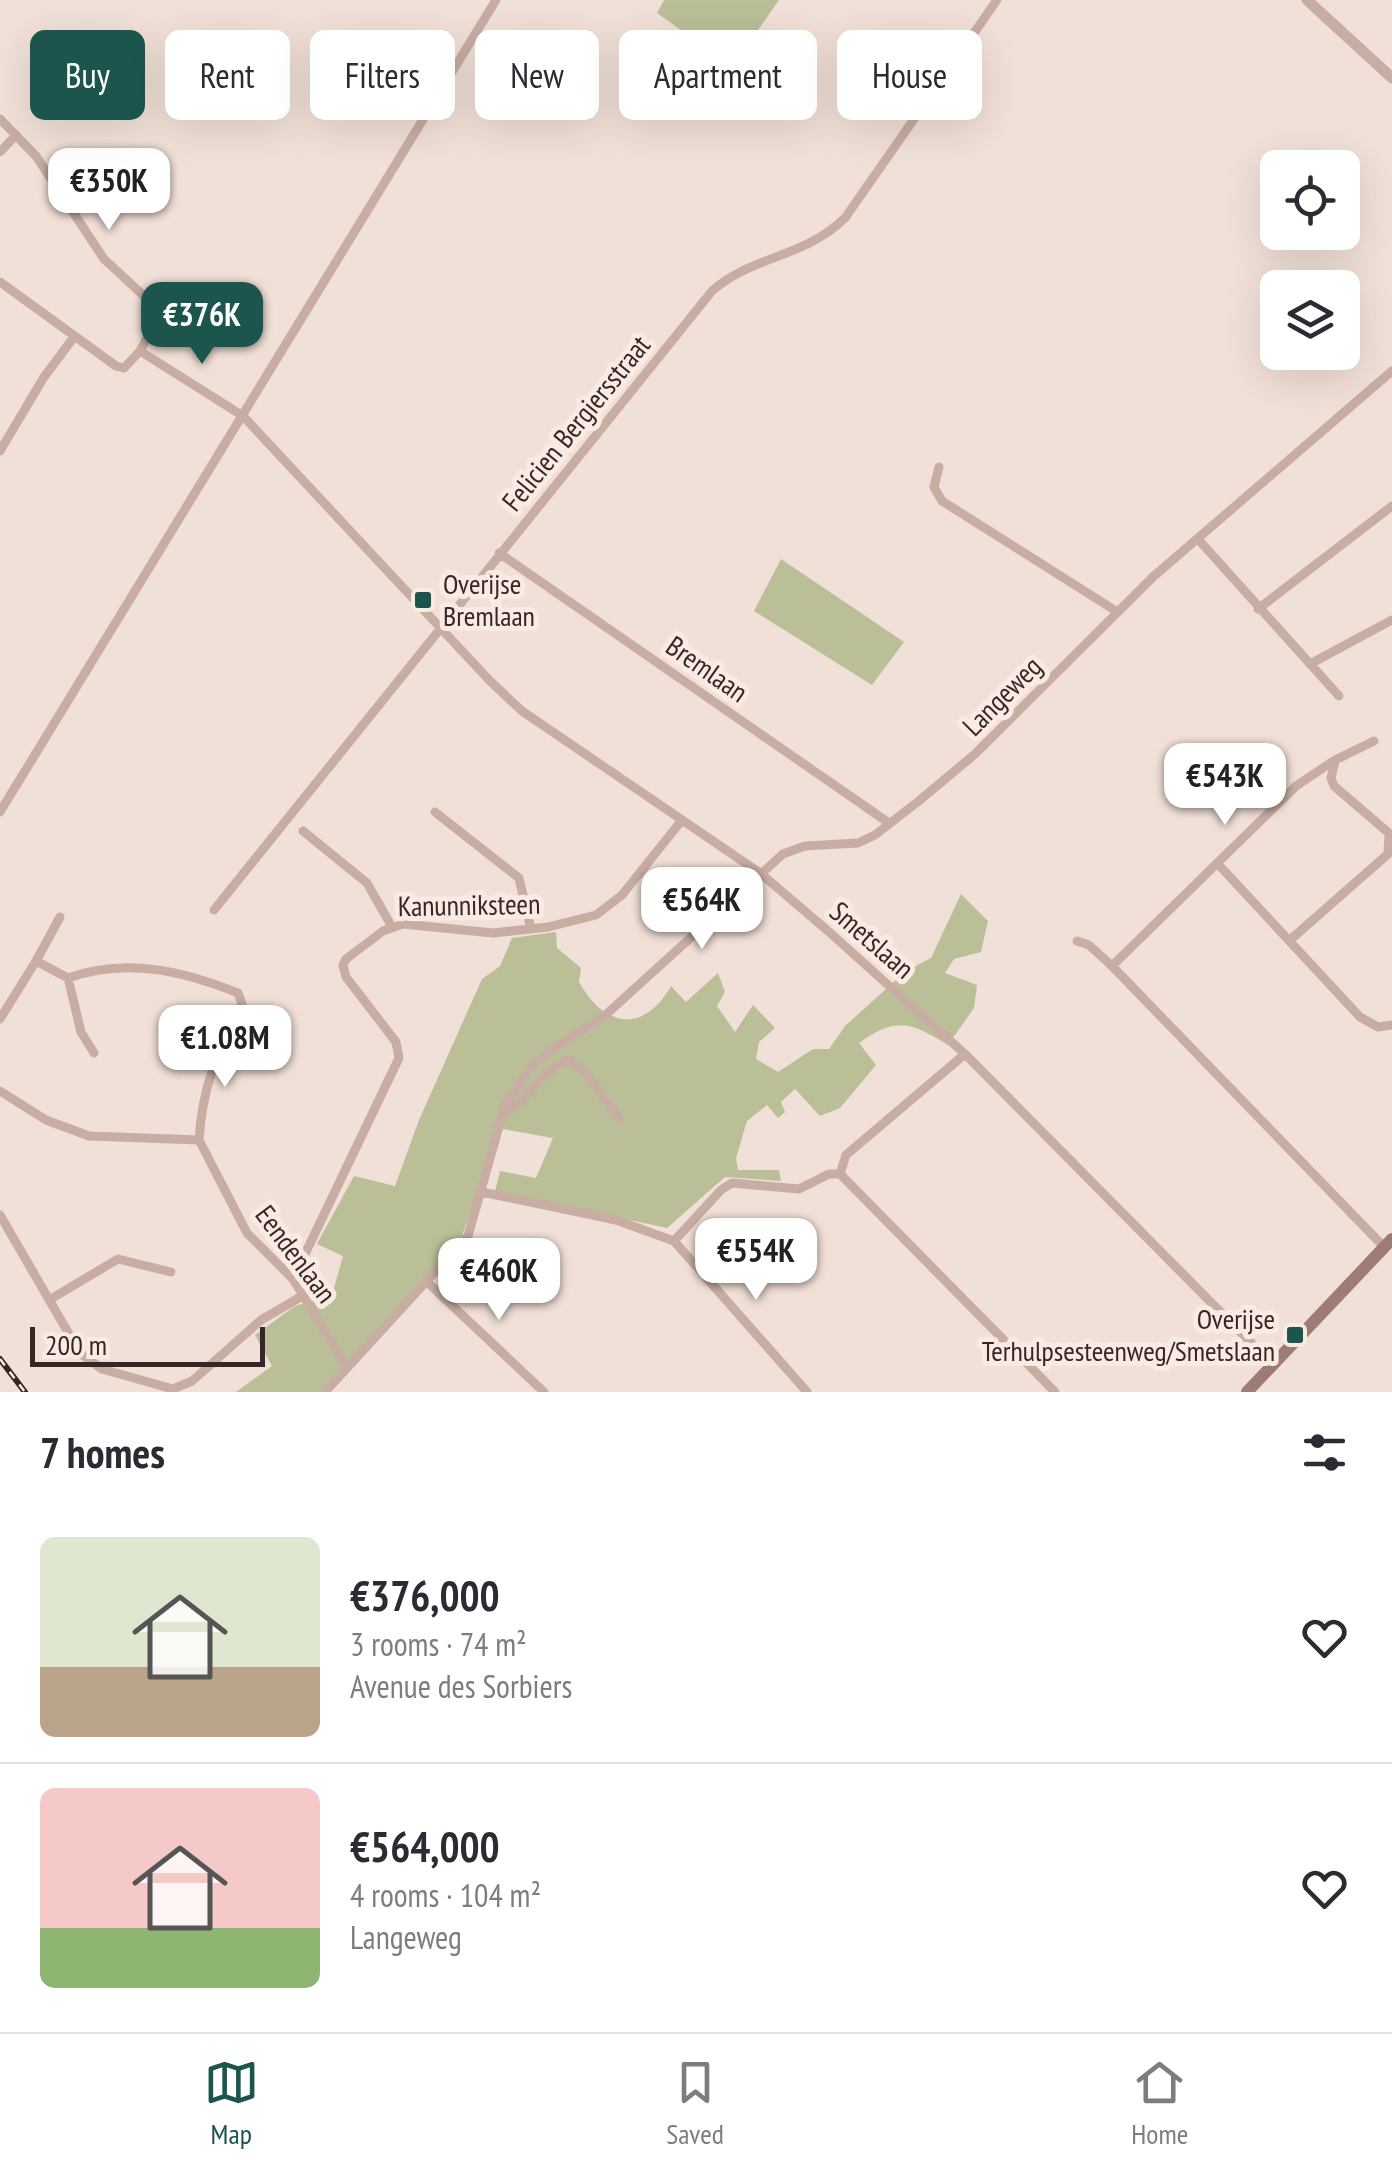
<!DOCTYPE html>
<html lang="en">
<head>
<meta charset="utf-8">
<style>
  :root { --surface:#fff; --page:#f2f2f3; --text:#2b2b33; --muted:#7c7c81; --line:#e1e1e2; --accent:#1b554e }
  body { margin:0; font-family:"PT Sans Narrow",sans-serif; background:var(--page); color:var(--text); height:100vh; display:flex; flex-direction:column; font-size:38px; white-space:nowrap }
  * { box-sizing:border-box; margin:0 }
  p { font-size:32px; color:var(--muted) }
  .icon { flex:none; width:55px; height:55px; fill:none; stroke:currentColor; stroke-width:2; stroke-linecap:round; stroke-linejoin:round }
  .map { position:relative; height:1392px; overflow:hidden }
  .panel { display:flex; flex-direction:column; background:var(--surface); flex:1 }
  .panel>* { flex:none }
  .hud { position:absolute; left:30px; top:30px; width:1332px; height:90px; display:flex; gap:20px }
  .fabs { position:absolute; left:1260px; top:150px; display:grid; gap:20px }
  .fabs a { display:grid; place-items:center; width:100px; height:100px; border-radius:15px; background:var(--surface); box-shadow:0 10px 40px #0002; font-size:50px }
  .scale { position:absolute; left:30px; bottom:25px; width:235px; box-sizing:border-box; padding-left:10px; border:5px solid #342725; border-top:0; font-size:28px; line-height:35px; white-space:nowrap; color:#342725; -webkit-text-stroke:8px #f9ebe3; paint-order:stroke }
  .price { position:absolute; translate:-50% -85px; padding:0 22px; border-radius:20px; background:#fff; color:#222; font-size:32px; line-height:65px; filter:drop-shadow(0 2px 5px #0008) }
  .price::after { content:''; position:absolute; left:50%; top:60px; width:30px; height:22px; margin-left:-15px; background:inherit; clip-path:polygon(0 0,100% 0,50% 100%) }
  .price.active { background:var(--accent); color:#fff }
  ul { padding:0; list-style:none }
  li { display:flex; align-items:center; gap:30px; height:250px; padding:0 40px }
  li+li { border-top:2px solid var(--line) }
  li span { display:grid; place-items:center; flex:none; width:280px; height:200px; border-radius:15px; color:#555 }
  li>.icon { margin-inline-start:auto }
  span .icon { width:120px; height:120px; fill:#fffc; stroke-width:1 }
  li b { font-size:42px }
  h2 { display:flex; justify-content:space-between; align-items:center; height:120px; padding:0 40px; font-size:42px }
  .tag { padding:0 35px; border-radius:15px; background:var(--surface); box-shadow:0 10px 40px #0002; font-size:35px; line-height:90px }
  .tag.active { background:var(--accent); color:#fff }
  .menu { display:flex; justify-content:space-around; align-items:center; height:140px; border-top:2px solid var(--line); background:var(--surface); font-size:28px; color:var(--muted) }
  .menu a { display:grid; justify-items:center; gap:5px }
  .menu .active { color:var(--accent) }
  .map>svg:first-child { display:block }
</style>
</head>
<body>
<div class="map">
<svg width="1392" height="1392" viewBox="0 0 1392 1392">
  <rect width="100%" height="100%" fill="#f1e0d7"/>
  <path fill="#babf98" d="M 664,0 L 779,0 L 732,67 L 657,13 Z
    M 781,559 L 904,642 L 872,685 L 754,611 Z
    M 961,894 L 988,921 L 981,952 L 954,959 L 945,973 L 977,985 L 974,1008 L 948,1045 C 911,1022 896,1016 859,1043 L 876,1065 L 840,1108 L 820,1116 L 795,1089 L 781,1102 L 785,1112 L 778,1118 L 767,1105 L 747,1121 L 736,1158 L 738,1170 L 779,1170 L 781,1181 L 725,1177 L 667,1228 L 495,1191 L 500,1171 L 536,1178 L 553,1138 L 502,1129 L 462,1236 L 330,1392 L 236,1392 L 272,1366 L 255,1335 L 295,1306 L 332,1295 L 343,1256 L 317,1244 L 354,1176 L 395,1186 L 419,1120 L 482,979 L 500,966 L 512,938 L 556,932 L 557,948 L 581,968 L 579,982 C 604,1027 643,1035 671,986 L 686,1002 L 718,973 L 725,992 L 717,1006 L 735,1032 L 753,1005 L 775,1028 L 759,1042 L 756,1059 L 778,1072 L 813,1049 L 829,1049 L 845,1026 L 906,971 L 931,958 Z"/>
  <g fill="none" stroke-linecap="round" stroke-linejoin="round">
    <path stroke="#c8ada3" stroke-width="9" d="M 0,119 L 36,156 L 104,259 L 157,308 L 159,316 L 140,351 L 124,368 L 116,366 L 0,282
      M 0,152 L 16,135
      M 140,351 L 243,416 L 490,681 L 522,711 L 760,873 L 828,931 L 965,1054 L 1273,1365
      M 0,451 L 44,377 L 74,337
      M 939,467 L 934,487 L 942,501 L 1116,611
      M 1198,539 L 1339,696
      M 499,553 L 889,823
      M 1258,609 L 1392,506
      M 1310,664 L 1392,620
      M 1335,761 L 1331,778 L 1334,786 L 1390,834
      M 0,812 L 496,0
      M 435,812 L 519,878 L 531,929
      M 303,831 L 367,883 L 392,927
      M 1217,863 L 1360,1017 L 1378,1027 L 1392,1025
      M 214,910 L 712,291 C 751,256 804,258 845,218 L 997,0
      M 1290,940 L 1388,854 L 1389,833
      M 1077,941 L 1089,945 L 1112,966 L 1384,1247
      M 36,961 L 60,917
      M 1112,966 L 1296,786 L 1335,760 L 1374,741
      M 68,978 L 81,1032 L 94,1053
      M 0,1019 L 36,961 L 68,978 C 126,957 183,971 238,993 L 242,1004 C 218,1049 202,1088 199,1140
      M 0,1091 L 46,1120 L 89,1136 L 199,1140 L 247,1233 L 293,1279 L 347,1367
      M 502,1115 C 528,1102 537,1073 569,1060 L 586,1074 L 619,1118
      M 840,1174 L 1055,1392
      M 482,1192 L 616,1220 L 674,1241 L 807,1392
      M 0,1215 L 80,1353 L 102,1369 L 173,1389 L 192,1381 L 261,1320 L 304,1295
      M 674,1241 L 721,1190 L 732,1183 L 799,1189 L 829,1174 L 840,1174 L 846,1155 L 965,1054
      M 293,1279 L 399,1058 L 396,1042 L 346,977 L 343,965 L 346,959 L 383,931 L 403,924 L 493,933 L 548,927 L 596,915 L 622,895 L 682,820
      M 426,1281 L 544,1392
      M 49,1300 L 118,1259 L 171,1272
      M 325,1392 L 468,1236 L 505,1105 L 530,1068 L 552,1049 L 601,1019 L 783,854 L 805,846 L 858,843 L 875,835 L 920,800 L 975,754 L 1154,576 L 1392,371"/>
    <path stroke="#c8ada3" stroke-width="11" d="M 1307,0 L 1392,78"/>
    <path stroke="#9c7c75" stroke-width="12" d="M 1247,1392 L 1392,1239"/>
    <g stroke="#342725" stroke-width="6">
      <path id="rail" d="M 0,1359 L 25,1392"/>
    </g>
    <use href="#rail" stroke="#f9ebe3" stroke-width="2.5" stroke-dasharray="8" stroke-linecap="butt"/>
  </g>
  <g fill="#1b554e" stroke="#f9ebe3" stroke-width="4">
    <rect x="413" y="590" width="20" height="20" rx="5"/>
    <rect x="1285" y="1325" width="20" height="20" rx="5"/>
  </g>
  <g text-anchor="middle" stroke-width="10" stroke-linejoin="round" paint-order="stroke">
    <g font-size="28" fill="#342725" stroke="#f9ebe3">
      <text transform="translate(576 423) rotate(-51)" y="10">Felicien Bergiersstraat</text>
      <text transform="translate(707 669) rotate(35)" y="10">Bremlaan</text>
      <text transform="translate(1002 696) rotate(-45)" y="10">Langeweg</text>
      <text transform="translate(469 905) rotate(-1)" y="10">Kanunniksteen</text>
      <text transform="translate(872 940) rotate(41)" y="10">Smetslaan</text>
      <text transform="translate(296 1254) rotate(53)" y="10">Eendenlaan</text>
    </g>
    <g font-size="28" fill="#342725" stroke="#f9ebe3" text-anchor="start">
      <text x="443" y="594">Overijse<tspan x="443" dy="32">Bremlaan</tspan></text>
      <text x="1275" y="1329" text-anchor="end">Overijse<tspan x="1275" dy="32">Terhulpsesteenweg/Smetslaan</tspan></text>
    </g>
  </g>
</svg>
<div class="fabs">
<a><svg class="icon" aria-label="locate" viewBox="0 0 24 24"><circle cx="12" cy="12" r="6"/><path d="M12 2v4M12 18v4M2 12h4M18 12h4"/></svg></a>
<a><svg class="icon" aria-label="layers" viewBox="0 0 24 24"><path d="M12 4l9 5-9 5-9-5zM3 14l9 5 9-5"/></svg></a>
</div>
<div class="scale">200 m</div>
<b class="price" style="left:109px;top:233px">€350K</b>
<b class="price active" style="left:202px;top:367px">€376K</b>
<b class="price" style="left:1225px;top:828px">€543K</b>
<b class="price" style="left:702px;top:952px">€564K</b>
<b class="price" style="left:225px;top:1090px">€1.08M</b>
<b class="price" style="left:756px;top:1303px">€554K</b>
<b class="price" style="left:499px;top:1323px">€460K</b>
<div class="hud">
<a class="tag active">Buy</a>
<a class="tag">Rent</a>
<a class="tag">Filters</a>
<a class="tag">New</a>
<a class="tag">Apartment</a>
<a class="tag">House</a>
</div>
</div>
<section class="panel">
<h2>7 homes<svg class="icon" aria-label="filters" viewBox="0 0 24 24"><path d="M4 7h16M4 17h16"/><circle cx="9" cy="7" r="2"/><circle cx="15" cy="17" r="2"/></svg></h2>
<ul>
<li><span style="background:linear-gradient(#dfe7d0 65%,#b9a48a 0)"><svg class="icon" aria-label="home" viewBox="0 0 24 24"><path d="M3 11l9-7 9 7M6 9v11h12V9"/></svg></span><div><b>€376,000</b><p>3 rooms · 74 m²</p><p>Avenue des Sorbiers</p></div><svg class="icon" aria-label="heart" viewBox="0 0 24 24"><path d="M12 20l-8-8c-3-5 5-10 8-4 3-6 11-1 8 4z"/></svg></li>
<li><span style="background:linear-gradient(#f6c9c9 70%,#8fb573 0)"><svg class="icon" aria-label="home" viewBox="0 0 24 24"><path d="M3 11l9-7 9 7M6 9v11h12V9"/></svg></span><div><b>€564,000</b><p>4 rooms · 104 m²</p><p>Langeweg</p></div><svg class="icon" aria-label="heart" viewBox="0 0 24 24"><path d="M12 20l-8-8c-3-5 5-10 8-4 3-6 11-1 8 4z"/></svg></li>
</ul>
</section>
<nav class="menu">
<a class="active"><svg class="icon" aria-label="map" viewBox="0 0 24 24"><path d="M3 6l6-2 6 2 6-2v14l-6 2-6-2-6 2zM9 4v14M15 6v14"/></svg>Map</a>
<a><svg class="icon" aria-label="saved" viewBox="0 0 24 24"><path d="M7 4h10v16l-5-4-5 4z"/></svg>Saved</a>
<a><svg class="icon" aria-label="home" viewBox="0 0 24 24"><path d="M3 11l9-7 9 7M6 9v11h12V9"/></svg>Home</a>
</nav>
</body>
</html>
